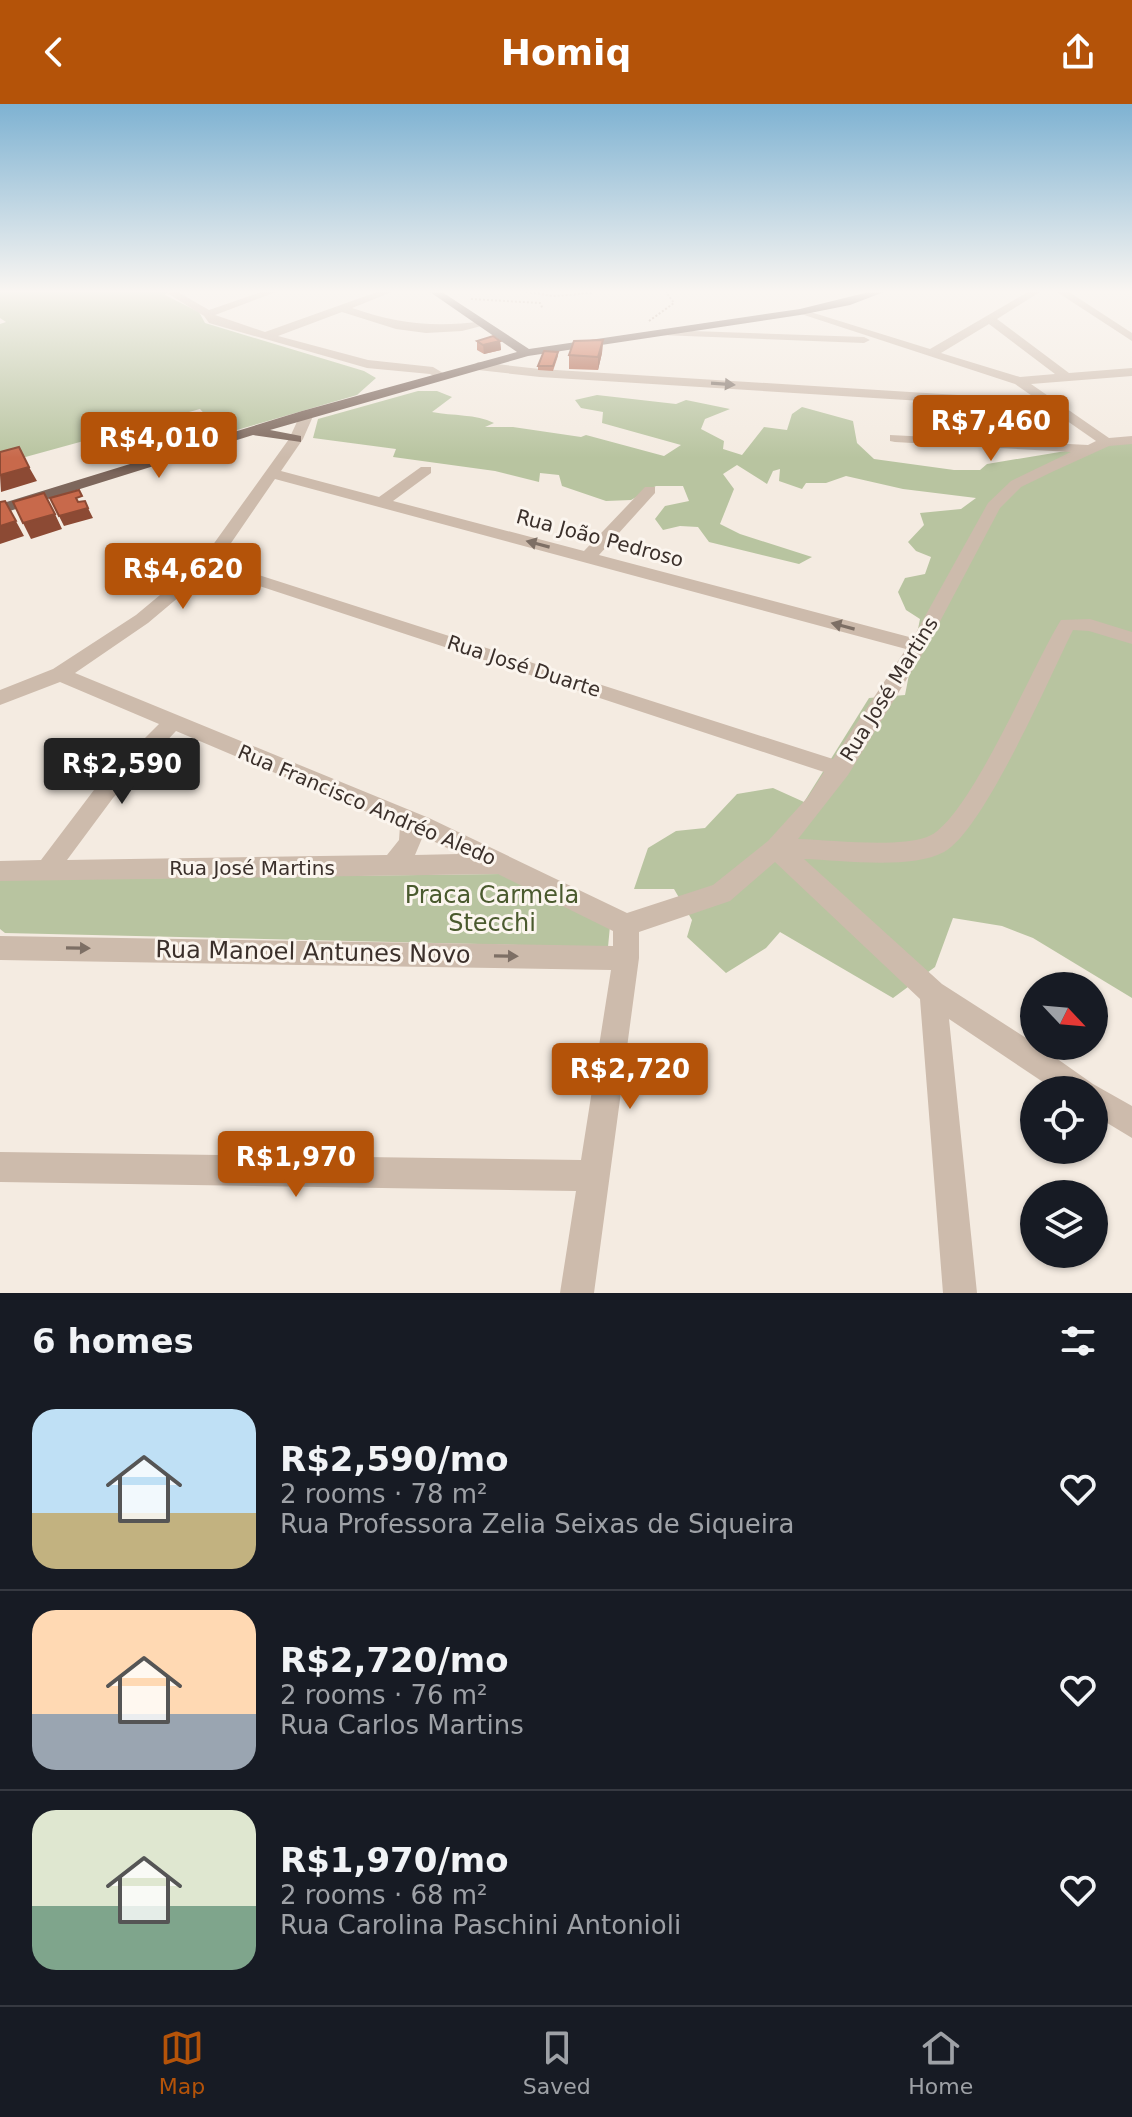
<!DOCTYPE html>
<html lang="en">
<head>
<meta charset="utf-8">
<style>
  :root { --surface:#171b24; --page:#20242c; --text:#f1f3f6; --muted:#9ea1a6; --line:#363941; --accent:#b45309 }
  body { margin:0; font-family:"DejaVu Sans",sans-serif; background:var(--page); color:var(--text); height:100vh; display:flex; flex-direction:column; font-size:30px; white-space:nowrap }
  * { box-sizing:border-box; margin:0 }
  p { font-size:26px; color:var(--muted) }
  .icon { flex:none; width:44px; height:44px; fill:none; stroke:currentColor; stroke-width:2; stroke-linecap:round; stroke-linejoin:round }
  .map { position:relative; height:1189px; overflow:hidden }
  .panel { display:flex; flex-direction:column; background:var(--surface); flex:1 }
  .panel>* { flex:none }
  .needle { width:52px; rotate:116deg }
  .tools { position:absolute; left:1020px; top:868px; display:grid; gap:16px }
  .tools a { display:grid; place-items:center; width:88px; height:88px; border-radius:50%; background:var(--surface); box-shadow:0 2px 6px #0004; font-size:40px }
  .price { position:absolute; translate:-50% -68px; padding:0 18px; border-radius:8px; background:var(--accent); color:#fff; font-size:26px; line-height:52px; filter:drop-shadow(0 2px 4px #0008) }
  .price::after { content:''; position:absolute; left:50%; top:48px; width:24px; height:18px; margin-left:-12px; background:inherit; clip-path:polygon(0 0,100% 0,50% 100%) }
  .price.current { background:#222; color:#fff }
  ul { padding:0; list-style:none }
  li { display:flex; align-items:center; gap:24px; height:200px; padding:0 32px }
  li+li { border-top:2px solid var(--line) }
  li span { display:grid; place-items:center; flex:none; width:224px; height:160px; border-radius:24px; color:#555 }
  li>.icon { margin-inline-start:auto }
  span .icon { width:96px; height:96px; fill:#fffc; stroke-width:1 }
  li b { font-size:34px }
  h2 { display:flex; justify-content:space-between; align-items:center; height:96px; padding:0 32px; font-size:34px }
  header { display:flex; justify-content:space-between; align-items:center; height:104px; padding:0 32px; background:var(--accent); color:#fff; font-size:36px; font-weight:700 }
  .tab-bar { display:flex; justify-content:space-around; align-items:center; height:112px; border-top:2px solid var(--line); background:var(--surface); font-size:22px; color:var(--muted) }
  .tab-bar a { display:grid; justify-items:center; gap:4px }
  .tab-bar .current { color:var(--accent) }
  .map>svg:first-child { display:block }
</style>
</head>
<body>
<header><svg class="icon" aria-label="back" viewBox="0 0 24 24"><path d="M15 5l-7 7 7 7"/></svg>Homiq<svg class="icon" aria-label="share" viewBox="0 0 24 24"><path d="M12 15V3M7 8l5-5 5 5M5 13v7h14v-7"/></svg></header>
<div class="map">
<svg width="1132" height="1189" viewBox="0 0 1132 1189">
  <rect width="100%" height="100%" fill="#f4ebe1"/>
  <path fill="#b8c4a0" d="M 0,188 L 167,188 L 165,191 L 199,208 L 205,219 L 364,267 L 376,274 L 357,291 L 223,330 L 200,305 L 0,360 L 0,220 L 6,218 L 0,214 Z
    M 418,287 L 437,287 L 452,293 L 432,308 C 453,312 476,310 494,319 L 485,323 L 513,323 L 581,333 L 586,331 L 664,352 L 681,341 L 602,319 L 603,308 L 581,304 L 575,296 L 597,291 L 676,300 L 686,296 L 730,305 L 705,315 L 701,325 L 724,337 L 723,345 L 742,351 L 764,323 L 787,326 L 792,310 L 802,303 L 853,317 L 857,339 L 874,355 L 954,366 L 980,366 L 987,360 L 1132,336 L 1132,894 L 1033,834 L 1002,822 L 953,814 L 935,863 L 893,894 L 780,828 L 766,844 L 726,869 L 687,833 L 692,816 L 674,785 L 634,785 L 648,744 L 676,727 L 705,724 L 737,690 L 773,684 L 804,698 L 869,594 L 905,591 L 920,515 L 906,506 L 898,488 L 905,474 L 925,470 L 931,453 L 916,447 L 908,438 L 924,421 L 920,409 L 961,405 L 976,394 L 903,385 L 846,372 L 826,379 L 806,379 L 802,385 L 779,377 L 780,365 L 773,367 L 767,380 L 737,361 L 723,370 L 734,385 L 720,420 L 740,430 L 812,453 L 799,460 L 709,438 L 698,423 L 680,422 L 663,426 L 655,415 L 665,402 L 689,397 L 683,382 L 656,382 L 631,396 L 606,397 L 562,382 L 559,371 L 540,369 L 539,378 L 495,367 L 393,353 L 396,345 L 313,334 L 318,315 Z
    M 501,770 L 610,822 L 608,843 L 5,829 L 0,825 L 0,776 Z"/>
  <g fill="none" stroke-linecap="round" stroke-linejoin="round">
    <path stroke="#b9a596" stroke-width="2" stroke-dasharray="2 2" stroke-linecap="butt" d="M 526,188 L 554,192 L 593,189
      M 471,195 L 540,199 L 543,205
      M 649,217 L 674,199 L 666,188"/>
    <path fill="#cdbbac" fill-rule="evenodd" d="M 178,188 L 209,206 L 261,188 L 276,188 L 215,211 L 265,228 L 377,188 L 392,188 L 352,204 C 398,220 436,224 483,217 L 489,220 L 462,227 L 426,229 L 396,225 L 342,208 L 278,232 L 368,256 L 433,263 L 448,272 L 442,276 L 430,270 L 367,264 L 209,219 L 204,212 L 167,189 Z
      M 1028,188 L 1040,188 L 997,215 L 1069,269 L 1132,264 L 1132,272 L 1031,280 L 1109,334 L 1132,332 L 1132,340 L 1109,342 L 1054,367 L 1021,383 L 1000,404 L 927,542 L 848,671 L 798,735 C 831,736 897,744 927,733 C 968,719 1034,558 1061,516 L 1090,515 L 1132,528 L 1132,540 L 1089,527 L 1073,526 C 1050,572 984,726 944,748 C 911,766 841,756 804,755 L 942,880 L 1034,939 L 1034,942 L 1039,942 L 1093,980 L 1132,1002 L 1132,1034 L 1094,1011 L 1094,986 L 1055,986 L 949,915 L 977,1189 L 943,1189 L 920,895 L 775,758 L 730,797 L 639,828 L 639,854 L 594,1189 L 560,1189 L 576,1087 L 0,1078 L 0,1048 L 581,1056 L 611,866 L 0,856 L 0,832 L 613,842 L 613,827 L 498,770 L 0,777 L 0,757 L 41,756 L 97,682 L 159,620 L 60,578 L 0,601 L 0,586 L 53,565 L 136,511 L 202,456 L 289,335 L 302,307 L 314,310 L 303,335 L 281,367 L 379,393 L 421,363 L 431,363 L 431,369 L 393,397 L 584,447 L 645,383 L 655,383 L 655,389 L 599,451 L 913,534 L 988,399 L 1011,377 L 1071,348 L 895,338 L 890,337 L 890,331 L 1088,341 L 1096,337 L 1050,305 L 540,273 L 478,266 L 472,262 L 478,258 L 540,265 L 1038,296 L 1015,280 L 795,208 L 804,206 L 930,245 ZM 989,220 L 1055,270 L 1020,273 L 941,249 ZM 275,375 L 906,545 L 833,655 L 218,458 ZM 211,466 L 824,668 L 808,693 L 768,737 L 713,781 L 627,809 L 429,714 L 75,569 L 148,519 ZM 176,627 L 400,722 L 399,736 L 387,751 L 67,756 L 113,694 ZM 423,732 L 459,750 L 415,751 Z
      M 1057,188 L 1069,188 L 1132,229 L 1132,237 Z
      M 664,226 L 864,233 L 870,236 L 864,239 L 660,231 L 658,229 Z"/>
    <path fill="#7d675c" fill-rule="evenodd" d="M 430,188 L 442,188 L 529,245 L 800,205 L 869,188 L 884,188 L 850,201 L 800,211 L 528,252 L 270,326 L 301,332 L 301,338 L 253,331 L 0,410 L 0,400 L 302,307 L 517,248 Z"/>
  </g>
  <path fill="#ac5a40" d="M 603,236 L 602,249 L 598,266 L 569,265 L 569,251 Z
    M 477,237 L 500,237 L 501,246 L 484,250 L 477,246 Z
    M 558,248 L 558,252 L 553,267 L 538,266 L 538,262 Z"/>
  <path fill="#8c4a34" d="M 603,236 L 602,249 L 598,266 L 598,253 Z
    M 500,237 L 501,246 L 484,250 L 483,241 Z
    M 29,363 L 37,377 L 1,388 L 0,371 Z
    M 5,397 L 24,432 L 0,440 L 0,422 Z
    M 88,404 L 93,414 L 64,422 L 59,412 Z
    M 55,410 L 62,425 L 31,435 L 23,419 Z"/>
  <path fill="#c8694b" stroke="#8c4a34" stroke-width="2" d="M 493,232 L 500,237 L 483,241 L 477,237 Z
    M 603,236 L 598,253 L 569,251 L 574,237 Z
    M 544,247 L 558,248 L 553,262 L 538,262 Z
    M 19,343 L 29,363 L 0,371 L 0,348 Z
    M 79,386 L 82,392 L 76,394 L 78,398 L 85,397 L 88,404 L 59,412 L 50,394 Z
    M 44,389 L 55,410 L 23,419 L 13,398 Z
    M 5,397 L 16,417 L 0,422 L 0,398 Z"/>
  <defs><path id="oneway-solid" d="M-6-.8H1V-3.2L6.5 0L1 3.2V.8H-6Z" transform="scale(2)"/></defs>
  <g fill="#7d6f65">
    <use href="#oneway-solid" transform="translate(723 280) rotate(4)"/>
    <use href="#oneway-solid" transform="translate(538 440) rotate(-165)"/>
    <use href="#oneway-solid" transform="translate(843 522) rotate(-165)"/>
    <use href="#oneway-solid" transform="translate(78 844) rotate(1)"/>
    <use href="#oneway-solid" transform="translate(506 852) rotate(1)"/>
  </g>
  <linearGradient id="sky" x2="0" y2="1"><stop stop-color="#7eb2d2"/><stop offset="0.53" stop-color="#faf6f2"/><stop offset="1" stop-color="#faf6f2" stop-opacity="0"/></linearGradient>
  <rect width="1132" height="354" fill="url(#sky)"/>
  <g text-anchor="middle" stroke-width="6" stroke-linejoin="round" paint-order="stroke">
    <g font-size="20" fill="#3b302b" stroke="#fbf5ee">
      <text transform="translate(600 434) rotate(15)" y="7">Rua João Pedroso</text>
      <text transform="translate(524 562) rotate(18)" y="7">Rua José Duarte</text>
      <text transform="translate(889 585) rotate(-58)" y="7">Rua José Martins</text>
      <text transform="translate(367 701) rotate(23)" y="7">Rua Francisco Andréo Aledo</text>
      <text x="252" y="771">Rua José Martins</text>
    </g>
    <g font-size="24" fill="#4a5a2e" stroke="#fbf5ee">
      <text x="492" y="799">Praca Carmela<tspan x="492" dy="28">Stecchi</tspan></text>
    </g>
    <g font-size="24" fill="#3b302b" stroke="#fbf5ee">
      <text transform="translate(313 848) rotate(1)" y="8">Rua Manoel Antunes Novo</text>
    </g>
  </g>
</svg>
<div class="tools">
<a><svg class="needle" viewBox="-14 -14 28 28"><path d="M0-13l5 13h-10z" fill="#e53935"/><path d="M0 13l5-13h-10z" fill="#9ea1a6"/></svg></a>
<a><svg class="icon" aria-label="locate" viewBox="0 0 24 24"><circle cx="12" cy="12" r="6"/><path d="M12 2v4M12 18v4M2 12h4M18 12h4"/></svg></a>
<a><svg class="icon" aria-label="layers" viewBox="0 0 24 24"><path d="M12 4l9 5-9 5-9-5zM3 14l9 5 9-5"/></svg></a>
</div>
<b class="price" style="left:991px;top:359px">R$7,460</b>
<b class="price" style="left:159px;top:376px">R$4,010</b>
<b class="price" style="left:183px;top:507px">R$4,620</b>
<b class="price current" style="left:122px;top:702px">R$2,590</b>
<b class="price" style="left:630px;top:1007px">R$2,720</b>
<b class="price" style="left:296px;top:1095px">R$1,970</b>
</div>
<section class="panel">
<h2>6 homes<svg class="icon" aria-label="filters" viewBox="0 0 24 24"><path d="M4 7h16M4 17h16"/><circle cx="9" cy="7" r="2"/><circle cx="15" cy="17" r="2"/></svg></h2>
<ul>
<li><span style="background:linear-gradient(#bfe0f5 65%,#c2b280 0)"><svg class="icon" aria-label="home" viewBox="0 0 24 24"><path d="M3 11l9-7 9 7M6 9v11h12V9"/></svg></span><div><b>R$2,590/mo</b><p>2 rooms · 78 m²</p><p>Rua Professora Zelia Seixas de Siqueira</p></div><svg class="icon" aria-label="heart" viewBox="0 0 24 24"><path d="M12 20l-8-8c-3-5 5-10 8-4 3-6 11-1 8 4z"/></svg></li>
<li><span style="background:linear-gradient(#ffd9b3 65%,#9aa5b1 0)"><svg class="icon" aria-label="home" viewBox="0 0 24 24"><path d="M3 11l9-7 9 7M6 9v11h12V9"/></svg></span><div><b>R$2,720/mo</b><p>2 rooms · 76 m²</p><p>Rua Carlos Martins</p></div><svg class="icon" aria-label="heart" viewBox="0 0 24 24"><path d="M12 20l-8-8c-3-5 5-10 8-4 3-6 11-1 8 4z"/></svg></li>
<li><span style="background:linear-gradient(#dfe7d0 60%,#7fa58c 0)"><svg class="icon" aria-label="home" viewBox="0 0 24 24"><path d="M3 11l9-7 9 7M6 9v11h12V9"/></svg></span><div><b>R$1,970/mo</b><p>2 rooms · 68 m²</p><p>Rua Carolina Paschini Antonioli</p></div><svg class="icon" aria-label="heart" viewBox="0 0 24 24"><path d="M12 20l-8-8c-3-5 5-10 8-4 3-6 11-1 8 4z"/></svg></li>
</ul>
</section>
<nav class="tab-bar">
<a class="current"><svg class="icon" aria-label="map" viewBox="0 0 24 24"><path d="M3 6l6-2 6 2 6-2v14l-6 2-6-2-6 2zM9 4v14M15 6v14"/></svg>Map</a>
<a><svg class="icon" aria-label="saved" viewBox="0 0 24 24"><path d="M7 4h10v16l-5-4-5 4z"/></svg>Saved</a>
<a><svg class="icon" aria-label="home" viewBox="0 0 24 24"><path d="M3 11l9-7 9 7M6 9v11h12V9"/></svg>Home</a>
</nav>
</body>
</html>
